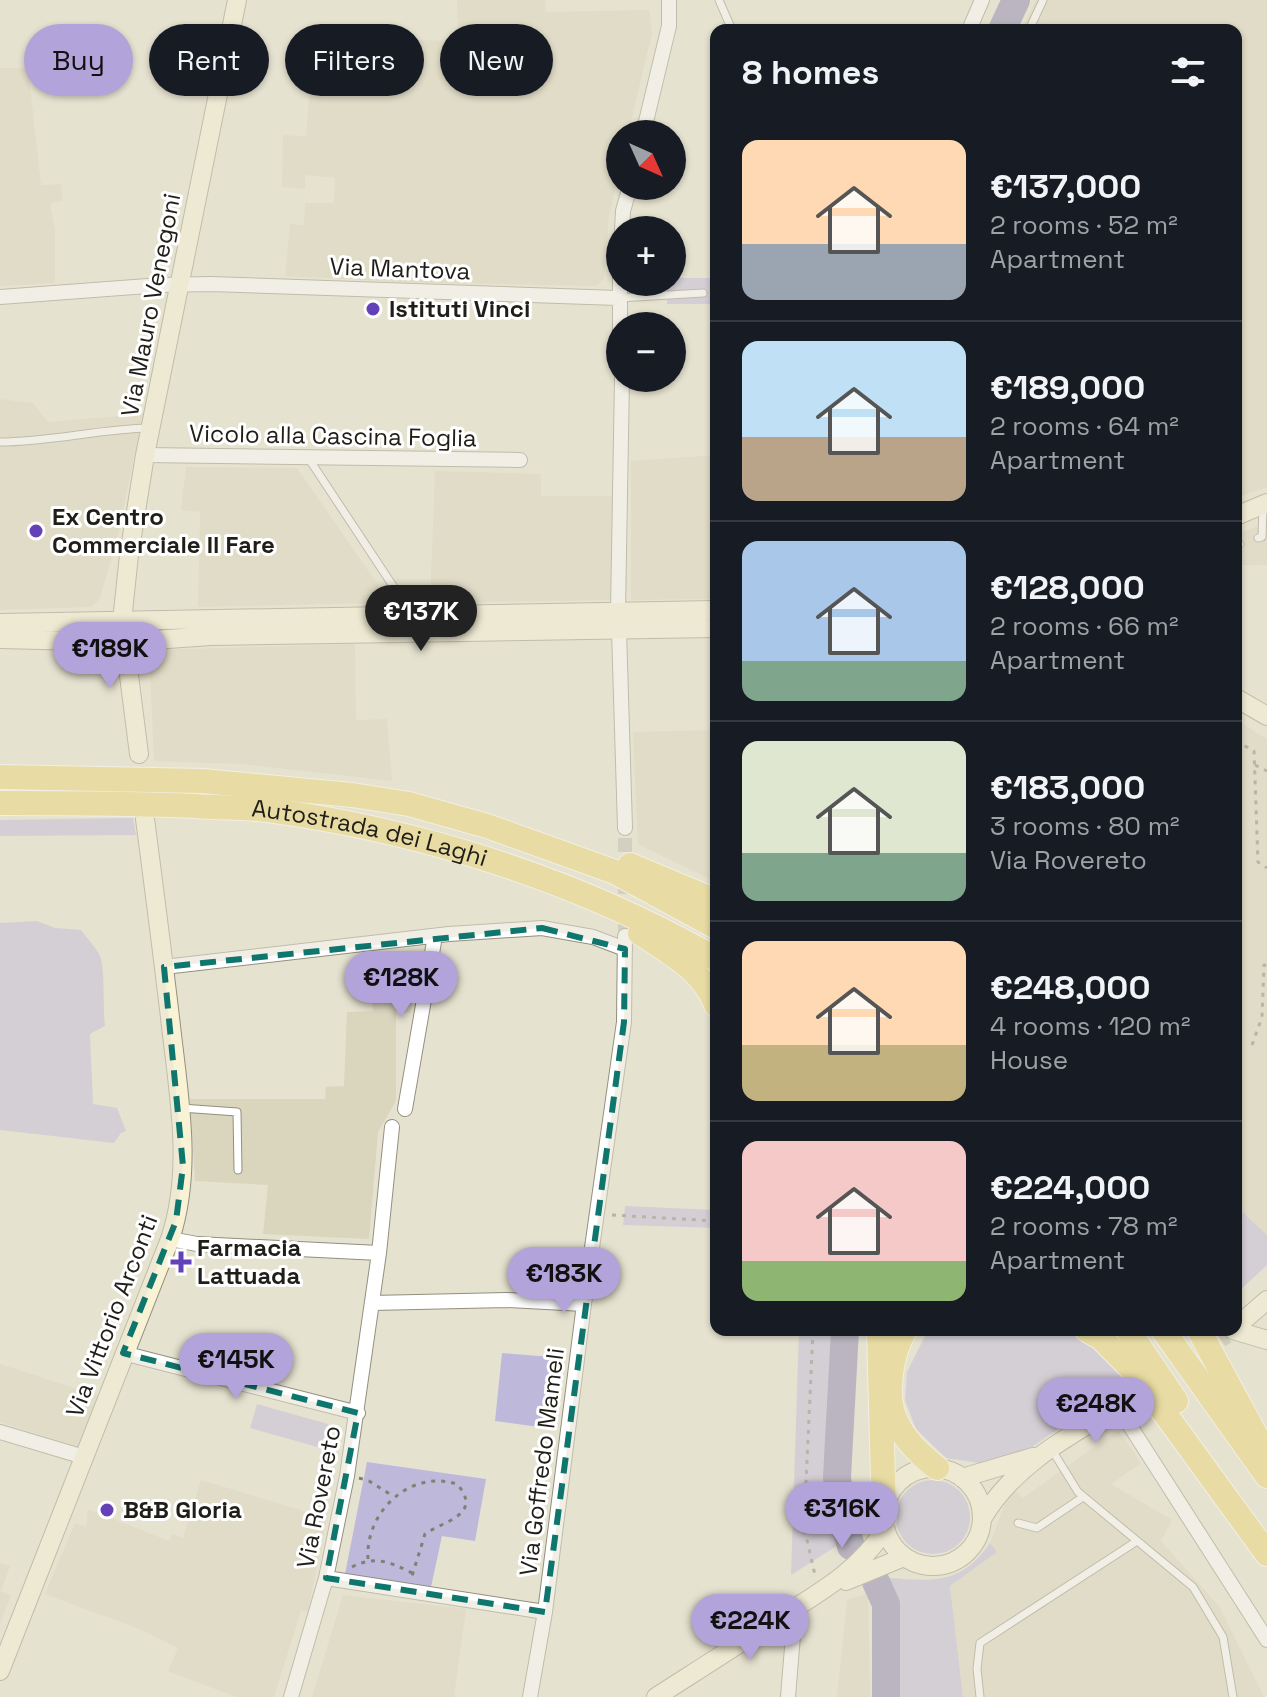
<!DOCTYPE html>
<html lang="en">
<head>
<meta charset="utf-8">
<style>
  :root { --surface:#171b24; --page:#242831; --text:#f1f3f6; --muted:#9ea1a6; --line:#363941; --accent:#b2a3db }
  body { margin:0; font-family:"Space Grotesk",sans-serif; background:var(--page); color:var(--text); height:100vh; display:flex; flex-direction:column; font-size:30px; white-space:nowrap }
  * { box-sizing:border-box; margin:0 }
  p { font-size:26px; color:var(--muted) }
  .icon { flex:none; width:44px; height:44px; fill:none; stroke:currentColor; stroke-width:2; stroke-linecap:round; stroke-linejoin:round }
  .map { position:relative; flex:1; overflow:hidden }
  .side { position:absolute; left:710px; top:24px; width:532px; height:1312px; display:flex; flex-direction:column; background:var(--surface); border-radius:16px; box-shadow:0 2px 6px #0004 }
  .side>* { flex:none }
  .banner { position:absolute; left:24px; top:24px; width:566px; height:72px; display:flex; gap:16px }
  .needle { width:52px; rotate:135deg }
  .buttons { position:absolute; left:606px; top:120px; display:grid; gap:16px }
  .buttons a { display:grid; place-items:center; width:80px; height:80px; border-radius:50%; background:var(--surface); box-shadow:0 2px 6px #0004; font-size:40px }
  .price { position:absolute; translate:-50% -68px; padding:0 18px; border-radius:28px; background:var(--accent); color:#111; font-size:26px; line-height:52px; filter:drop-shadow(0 2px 4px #0008) }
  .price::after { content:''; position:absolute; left:50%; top:48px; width:24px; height:18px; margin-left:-12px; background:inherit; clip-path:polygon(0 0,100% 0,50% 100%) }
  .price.on { background:#222; color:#fff }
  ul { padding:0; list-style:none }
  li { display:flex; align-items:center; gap:24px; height:200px; padding:0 32px }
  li+li { border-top:2px solid var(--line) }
  li span { display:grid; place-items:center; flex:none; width:224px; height:160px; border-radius:16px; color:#555 }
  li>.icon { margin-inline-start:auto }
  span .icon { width:96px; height:96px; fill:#fffc; stroke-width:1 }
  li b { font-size:34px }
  h2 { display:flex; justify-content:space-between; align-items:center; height:96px; padding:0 32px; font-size:34px }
  .chip { padding:0 28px; border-radius:36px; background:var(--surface); box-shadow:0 2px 6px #0004; font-size:28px; line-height:72px }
  .chip.on { background:var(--accent); color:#111 }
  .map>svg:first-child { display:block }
</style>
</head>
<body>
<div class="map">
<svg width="1267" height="1697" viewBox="0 0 1267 1697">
  <rect width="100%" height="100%" fill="#e6e2d0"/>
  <path fill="#dad5bd" d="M 457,0 L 545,0 L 546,12 L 649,10 L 652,33 L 628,134 L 620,134 L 620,168 L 609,216 L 604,279 L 596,286 L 402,282 L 285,276 L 290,224 L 304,225 L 305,203 L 333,203 L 334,198 L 335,178 L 305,175 L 305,189 L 282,187 L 283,135 L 306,136 L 314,38 L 458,41 Z
    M 1036,0 L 1267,0 L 1267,487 L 1236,498 L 1236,30 L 1021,30 Z
    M 0,68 L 28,68 L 41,185 L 61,184 L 63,201 L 50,203 L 55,231 L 55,283 L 0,286 Z
    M 0,399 L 33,403 L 48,422 L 143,414 L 118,535 L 100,598 L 92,607 L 0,610 Z
    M 716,455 L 716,599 L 631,600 L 631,461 Z
    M 186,467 L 297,468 L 383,592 L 379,603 L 198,607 L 200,512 L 181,510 Z
    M 435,471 L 541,474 L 541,496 L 612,496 L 612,600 L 430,603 Z
    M 1267,523 L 1267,565 L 1236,565 L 1236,534 Z
    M 355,644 L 356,720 L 387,719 L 392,781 L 242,764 L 154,761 L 149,650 Z
    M 1236,720 L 1267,739 L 1267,1235 L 1236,1206 Z
    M 716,730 L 716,882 L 638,844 L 633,732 Z
    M 422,953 L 410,1013 L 396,1011 L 396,1101 L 378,1132 L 369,1239 L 263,1234 L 268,1185 L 195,1181 L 190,1099 L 325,1099 L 326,1087 L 344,1086 L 347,1012 L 373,1011 L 368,959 Z
    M 0,1364 L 99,1396 L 79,1447 L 0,1422 Z
    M 1118,1430 L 1141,1463 L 1111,1484 L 1172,1520 L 1161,1541 L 1219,1606 L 1264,1697 L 963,1697 L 950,1585 L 996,1552 L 990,1543 L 1005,1504 L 1015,1491 L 1023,1498 Z
    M 201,1480 L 327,1518 L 308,1611 L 301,1611 L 274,1697 L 236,1697 L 168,1671 L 178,1648 L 139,1629 L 45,1594 L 75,1523 L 86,1527 L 88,1509 L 169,1541 L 172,1534 L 183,1538 Z
    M 0,1563 L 10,1566 L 1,1591 L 11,1595 L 0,1623 Z
    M 868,1593 L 870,1697 L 837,1697 L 847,1600 Z
    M 343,1595 L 466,1609 L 454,1697 L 312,1697 Z"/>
  <path fill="#beb9db" d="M 672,278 L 716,278 L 716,304 L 667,304 L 667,282 L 672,282 Z
    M 133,818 L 136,835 L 0,836 L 0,820 Z
    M 37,921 L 55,928 L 81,930 C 87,939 96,947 100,956 C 105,967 103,1010 105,1026 L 90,1034 L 93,1104 L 117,1108 L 126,1131 L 121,1133 L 114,1143 L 0,1130 L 0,923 Z
    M 625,1206 L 716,1210 L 716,1228 L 623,1225 Z
    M 1236,1206 L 1267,1235 L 1267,1265 L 1236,1294 Z
    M 799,1330 L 837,1330 L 822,1497 L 838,1545 L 791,1575 Z
    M 928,1330 L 1075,1330 L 1112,1363 L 1125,1382 L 1028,1450 L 979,1463 L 946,1458 L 916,1429 L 905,1400 L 907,1372 Z
    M 502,1353 L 564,1358 L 554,1429 L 495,1421 Z
    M 257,1404 L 328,1424 L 321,1448 L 250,1428 Z
    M 367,1462 L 486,1479 L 475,1541 L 442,1536 L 431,1587 L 345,1574 Z
    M896 1517a37 37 0 1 1 74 0a37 37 0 1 1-74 0Z
    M 990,1543 L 997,1552 L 950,1586 L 963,1697 L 894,1697 L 893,1684 L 900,1661 L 888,1578 C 934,1581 961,1585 990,1543 Z"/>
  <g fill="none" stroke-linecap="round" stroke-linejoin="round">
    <path stroke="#867fad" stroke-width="28" d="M 1002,30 L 1016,0
      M 845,1330 L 837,1477 L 841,1514 L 851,1546
      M 876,1582 L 886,1604 L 886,1697"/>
    <path stroke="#bebbab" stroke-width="14" stroke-dasharray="14 7" stroke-linecap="butt" d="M 625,936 L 625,828"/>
    <path stroke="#bebbab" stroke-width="18" stroke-dasharray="18 9" stroke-linecap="butt" d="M 1153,1384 L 1226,1335"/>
    <g stroke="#938f7f" stroke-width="9">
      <path id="lane" d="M 719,0 L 732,30
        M 1029,30 L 1043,0
        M 618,298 L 703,293
        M 0,442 C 50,442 99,429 149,428
        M 309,459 L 393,586 L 390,616
        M 1258,538 L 1262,537 L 1263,507
        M 1236,545 L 1240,544
        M 181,1108 L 237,1112 L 238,1170
        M 1052,1450 L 1078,1492 L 1193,1587 L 1223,1637 L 1233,1697
        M 1018,1523 L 1037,1528 L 1083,1497
        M 980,1697 L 977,1669 L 980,1643 L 1137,1541"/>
    </g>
    <g stroke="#938f7f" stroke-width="16">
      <path id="street" d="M 969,30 L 982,0
        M 643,134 L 669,26 L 669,0
        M 622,230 L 623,211 L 630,186
        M 620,269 L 620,340
        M 0,297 L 161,285 L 210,284 L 618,298
        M 145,455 L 520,460
        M 618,611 L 622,378
        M 619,630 L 625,828
        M 164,967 L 449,934 L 542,928 L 593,937 L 625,949
        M 405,1109 L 435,936
        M 170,1239 L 197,1244 L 379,1253 L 392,1127
        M 372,1303 L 507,1300 L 584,1304
        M 123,1353 L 358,1413
        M 1118,1407 L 1267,1640
        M 0,1432 L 84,1457
        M 326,1578 L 545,1612
        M 291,1697 L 326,1578 L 347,1476 L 379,1253
        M 530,1697 L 545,1612 L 584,1304 L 624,1022 L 625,936
        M 788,1697 L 793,1635 L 792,1610"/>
    </g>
    <g stroke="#938f7f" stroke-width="20">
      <path id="secondary" d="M 1236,516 L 1267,503
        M 0,623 L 716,610
        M 0,639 L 125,642 L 211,636 L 716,628
        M 1236,698 L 1267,716
        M 139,754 L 122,621 L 129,555 L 145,455 L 237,0
        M 1236,1327 L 1267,1300
        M 1233,1330 L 1267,1340
        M884 1517a49 49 0 1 1 98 0a49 49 0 1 1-98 0Z
        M 962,1478 L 1033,1457
        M 982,1519 C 1015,1462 1076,1432 1131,1399
        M 846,1581 L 904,1557
        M 0,1671 L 170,1239 C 193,1170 179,1098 171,1026 C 163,957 154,888 145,819
        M 656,1697 C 695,1672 733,1648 771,1623 C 813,1596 858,1573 885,1529"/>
    </g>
    <g stroke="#fff" stroke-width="26">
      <g id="highway">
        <path d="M 0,777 L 203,781 L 352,795 L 409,804 L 487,826 L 615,872 L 716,927"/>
        <path id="s1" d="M 0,803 C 65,803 130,803 195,806 C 219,808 244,807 268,810 C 424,831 579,881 716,959"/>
        <path d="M 630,865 L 716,901"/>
        <path d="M 640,933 C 669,952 704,971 716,1005"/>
        <path d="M 879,1330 L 884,1518"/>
        <path d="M 905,1330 C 891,1354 884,1395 896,1421 C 905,1441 921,1455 937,1468"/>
        <path d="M 1087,1330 L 1101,1338 L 1134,1371 L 1267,1554"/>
        <path d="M 1128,1330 L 1176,1401"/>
        <path d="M 1163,1330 L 1267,1476"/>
        <path d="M 1199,1330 L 1263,1449"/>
      </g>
    </g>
    <path stroke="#827f73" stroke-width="3" stroke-dasharray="4 6" stroke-linecap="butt" d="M 1236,741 L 1254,751 L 1258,862 L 1267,868
      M 1255,765 L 1267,771
      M 1252,1045 L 1262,1017 L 1264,965 L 1267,966
      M 612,1215 L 716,1221
      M 813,1330 L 804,1527 L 815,1575
      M 359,1478 L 369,1481 L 393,1496
      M 368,1559 C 365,1512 410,1469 457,1484 C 484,1515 443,1521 425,1534 L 412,1576
      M 352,1567 C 375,1555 390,1562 412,1573"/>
    <use href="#lane" stroke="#fff" stroke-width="7"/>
    <use href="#street" stroke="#fff" stroke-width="14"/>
    <use href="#secondary" stroke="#f9f2d4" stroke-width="18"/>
    <use href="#highway" stroke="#ead470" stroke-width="24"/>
  </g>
  <path d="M0 0H1267V1697H0ZM 542,928 L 625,949 L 624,1022 L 545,1612 L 326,1578 L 358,1413 L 123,1353 L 176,1221 L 183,1166 L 164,967 Z" fill="#e6e2d0" fill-opacity=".55" fill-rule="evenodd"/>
  <path fill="none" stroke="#0f766e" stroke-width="6" stroke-dasharray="16 10" stroke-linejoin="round" d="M 542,928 L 625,949 L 624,1022 L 545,1612 L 326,1578 L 358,1413 L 123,1353 L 176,1221 L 183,1166 L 164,967 Z"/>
  <g fill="#6441b9" stroke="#fff" stroke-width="3">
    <circle cx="373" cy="309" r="8"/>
    <circle cx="36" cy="531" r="8"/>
    <path d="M177 1250h8v8h8v8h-8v8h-8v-8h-8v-8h8z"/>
    <circle cx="107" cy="1510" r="8"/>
  </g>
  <g text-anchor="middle" stroke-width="6" stroke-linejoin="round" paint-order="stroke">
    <g font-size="24" fill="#201e18" stroke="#fff">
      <text transform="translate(400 269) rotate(2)" y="8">Via Mantova</text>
      <text transform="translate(151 305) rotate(-79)" y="8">Via Mauro Venegoni</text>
      <text transform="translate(333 436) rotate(1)" y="8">Vicolo alla Cascina Foglia</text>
      <text dy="8" stroke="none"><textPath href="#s1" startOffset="372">Autostrada dei Laghi</textPath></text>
      <text transform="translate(112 1316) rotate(-69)" y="8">Via Vittorio Arconti</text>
      <text transform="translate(542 1462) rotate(-83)" y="8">Via Goffredo Mameli</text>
      <text transform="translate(319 1497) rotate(-79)" y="8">Via Rovereto</text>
    </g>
    <g font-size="24" font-weight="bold" fill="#201e18" stroke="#fff" text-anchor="start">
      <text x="389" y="317">Istituti Vinci</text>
      <text x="52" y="525">Ex Centro<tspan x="52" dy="28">Commerciale Il Fare</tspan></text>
      <text x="197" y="1256">Farmacia<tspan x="197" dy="28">Lattuada</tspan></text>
      <text x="123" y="1518">B&amp;B Gloria</text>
    </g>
  </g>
</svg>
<div class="buttons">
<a><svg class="needle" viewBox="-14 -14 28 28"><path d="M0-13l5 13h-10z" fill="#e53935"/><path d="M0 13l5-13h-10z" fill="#9ea1a6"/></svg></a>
<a>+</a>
<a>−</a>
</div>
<b class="price on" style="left:421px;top:653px">€137K</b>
<b class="price" style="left:110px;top:690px">€189K</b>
<b class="price" style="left:401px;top:1019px">€128K</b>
<b class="price" style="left:564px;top:1315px">€183K</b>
<b class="price" style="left:236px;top:1401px">€145K</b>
<b class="price" style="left:1096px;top:1445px">€248K</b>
<b class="price" style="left:842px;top:1550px">€316K</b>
<b class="price" style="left:750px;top:1662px">€224K</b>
<div class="banner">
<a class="chip on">Buy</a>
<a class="chip">Rent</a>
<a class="chip">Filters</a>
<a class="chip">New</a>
</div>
<section class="side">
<h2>8 homes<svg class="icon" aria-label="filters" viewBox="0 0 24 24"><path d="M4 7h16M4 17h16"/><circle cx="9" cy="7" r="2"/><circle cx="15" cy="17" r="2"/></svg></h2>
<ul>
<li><span style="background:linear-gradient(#ffd9b3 65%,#9aa5b1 0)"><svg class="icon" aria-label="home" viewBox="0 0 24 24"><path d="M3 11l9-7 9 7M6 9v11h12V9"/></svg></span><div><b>€137,000</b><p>2 rooms · 52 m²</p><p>Apartment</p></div></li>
<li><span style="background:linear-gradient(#bfe0f5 60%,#b9a48a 0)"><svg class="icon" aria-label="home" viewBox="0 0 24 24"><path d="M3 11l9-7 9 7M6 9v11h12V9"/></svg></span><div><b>€189,000</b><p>2 rooms · 64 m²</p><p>Apartment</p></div></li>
<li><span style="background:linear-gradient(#a9c7e8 75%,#7fa58c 0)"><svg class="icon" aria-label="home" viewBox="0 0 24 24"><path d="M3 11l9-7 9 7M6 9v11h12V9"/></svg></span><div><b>€128,000</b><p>2 rooms · 66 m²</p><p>Apartment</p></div></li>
<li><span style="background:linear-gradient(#dfe7d0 70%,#7fa58c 0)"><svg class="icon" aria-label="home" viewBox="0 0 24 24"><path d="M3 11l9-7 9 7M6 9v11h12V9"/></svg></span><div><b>€183,000</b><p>3 rooms · 80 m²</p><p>Via Rovereto</p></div></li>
<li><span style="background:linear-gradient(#ffd9b3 65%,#c2b280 0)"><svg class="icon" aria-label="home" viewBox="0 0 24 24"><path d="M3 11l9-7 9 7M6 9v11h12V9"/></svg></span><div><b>€248,000</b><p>4 rooms · 120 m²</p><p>House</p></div></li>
<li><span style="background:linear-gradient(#f6c9c9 75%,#8fb573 0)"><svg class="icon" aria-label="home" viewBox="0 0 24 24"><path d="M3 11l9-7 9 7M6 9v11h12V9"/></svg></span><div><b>€224,000</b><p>2 rooms · 78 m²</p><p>Apartment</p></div></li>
</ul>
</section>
</div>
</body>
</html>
